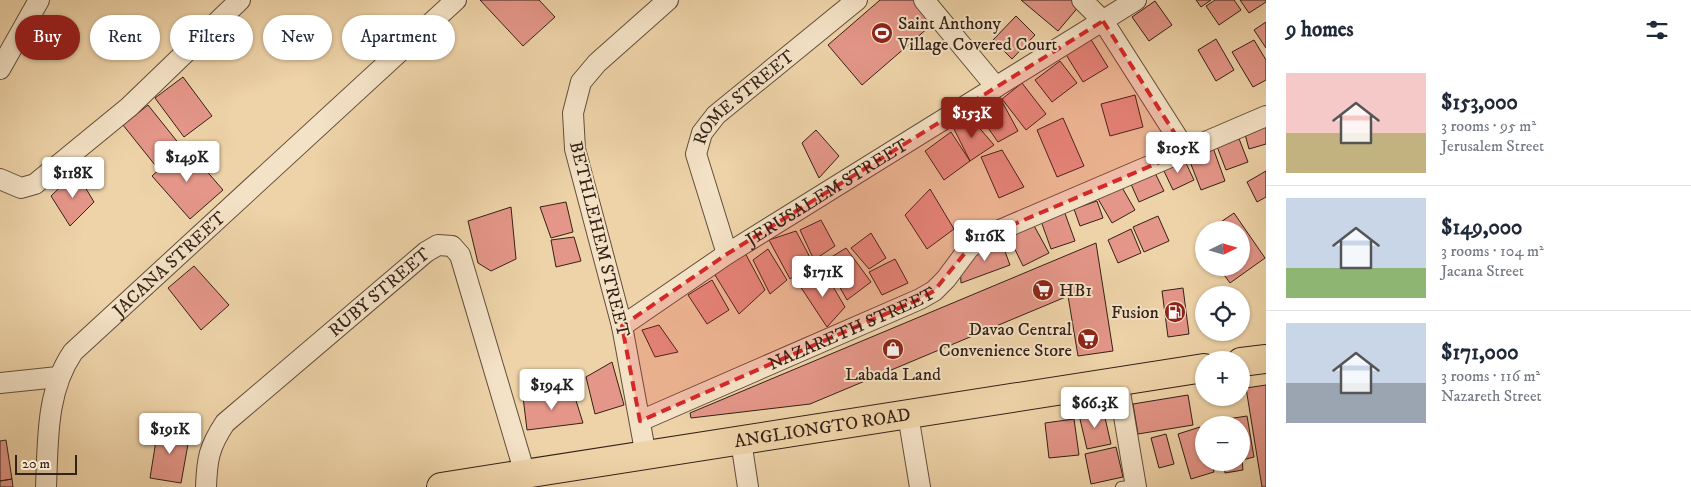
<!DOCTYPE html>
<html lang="en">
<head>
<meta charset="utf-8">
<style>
  :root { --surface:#fff; --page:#f6f6f7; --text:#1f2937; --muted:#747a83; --line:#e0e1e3; --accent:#8f2418 }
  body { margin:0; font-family:"IM FELL DW Pica",serif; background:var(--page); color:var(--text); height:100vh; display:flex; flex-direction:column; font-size:19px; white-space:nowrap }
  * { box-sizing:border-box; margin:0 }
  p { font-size:16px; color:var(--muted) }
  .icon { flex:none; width:28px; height:28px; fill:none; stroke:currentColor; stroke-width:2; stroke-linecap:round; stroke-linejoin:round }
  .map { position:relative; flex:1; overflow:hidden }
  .drawer { display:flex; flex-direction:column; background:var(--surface); width:425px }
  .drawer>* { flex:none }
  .hud { position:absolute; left:15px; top:15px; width:475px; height:45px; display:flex; gap:10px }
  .needle { width:32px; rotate:85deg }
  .controls { position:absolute; left:1195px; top:221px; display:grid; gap:10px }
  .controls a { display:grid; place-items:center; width:55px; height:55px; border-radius:50%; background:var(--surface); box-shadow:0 1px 4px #0004; font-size:25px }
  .scale { position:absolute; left:15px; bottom:12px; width:62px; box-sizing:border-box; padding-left:5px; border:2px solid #342118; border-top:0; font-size:14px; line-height:18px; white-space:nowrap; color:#342118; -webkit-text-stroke:4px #f4e2c6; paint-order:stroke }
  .price { position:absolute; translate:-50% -42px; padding:0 11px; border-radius:5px; background:#fff; color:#222; font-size:16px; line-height:32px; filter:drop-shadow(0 1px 2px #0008) }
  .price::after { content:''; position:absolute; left:50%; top:30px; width:15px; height:11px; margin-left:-8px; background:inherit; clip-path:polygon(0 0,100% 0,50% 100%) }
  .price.selected { background:var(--accent); color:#fff }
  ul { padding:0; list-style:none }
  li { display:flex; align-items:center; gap:15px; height:125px; padding:0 20px }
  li+li { border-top:1px solid var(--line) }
  li span { display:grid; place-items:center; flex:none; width:140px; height:100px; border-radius:0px; color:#555 }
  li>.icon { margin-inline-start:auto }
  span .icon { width:60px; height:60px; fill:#fffc; stroke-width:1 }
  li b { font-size:21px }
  h2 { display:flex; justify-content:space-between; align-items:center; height:60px; padding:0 20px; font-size:21px }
  .tag { padding:0 18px; border-radius:22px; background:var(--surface); box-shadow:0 1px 4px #0004; font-size:18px; line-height:45px }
  .tag.selected { background:var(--accent); color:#fff }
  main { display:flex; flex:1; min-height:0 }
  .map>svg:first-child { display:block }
</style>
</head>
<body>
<main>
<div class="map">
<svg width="1266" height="487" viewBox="0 0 1266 487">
  <rect width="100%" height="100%" fill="#eed3a8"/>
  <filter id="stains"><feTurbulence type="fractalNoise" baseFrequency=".004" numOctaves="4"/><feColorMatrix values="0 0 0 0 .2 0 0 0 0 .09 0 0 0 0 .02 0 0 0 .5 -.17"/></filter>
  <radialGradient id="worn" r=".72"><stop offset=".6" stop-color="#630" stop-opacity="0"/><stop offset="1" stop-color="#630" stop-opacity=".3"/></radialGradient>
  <path fill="#e49688" stroke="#342118" d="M 480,0 L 539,0 L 555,17 L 523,46 Z
    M 880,0 L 919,0 L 936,21 L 862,85 L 828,45 Z
    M 1021,0 L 1073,0 L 1080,5 L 1058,31 Z
    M 1196,0 L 1211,0 L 1201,7 Z
    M 1215,0 L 1234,0 L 1241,10 L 1219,25 L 1206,6 Z
    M 1240,0 L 1266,0 L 1266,2 L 1249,13 Z
    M 1155,1 L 1172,25 L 1149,41 L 1132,17 Z
    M 1016,16 L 1035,35 L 1012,59 L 993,40 Z
    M 1266,22 L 1266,48 L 1254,30 Z
    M 1090,38 L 1108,67 L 1083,82 L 1065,53 Z
    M 1216,39 L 1234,70 L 1216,81 L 1198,50 Z
    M 1254,40 L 1266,60 L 1266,80 L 1253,87 L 1232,52 Z
    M 1060,61 L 1077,83 L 1052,102 L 1035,80 Z
    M 183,77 L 212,116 L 184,137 L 155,98 Z
    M 1022,83 L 1046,114 L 1026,130 L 1002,99 Z
    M 1135,95 L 1143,127 L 1110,136 L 1101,104 Z
    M 999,96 L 1018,131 L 998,142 L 974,108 Z
    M 148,105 L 180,145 L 155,165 L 123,125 Z
    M 970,117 L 994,145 L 970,161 L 953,127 Z
    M 1063,118 L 1084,166 L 1057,177 L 1037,130 Z
    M 1266,122 L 1266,144 L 1249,149 L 1243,127 Z
    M 816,130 L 839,156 L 819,178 L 802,143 Z
    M 951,132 L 970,161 L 944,180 L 925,151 Z
    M 1238,136 L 1248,162 L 1226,170 L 1216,144 Z
    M 1212,145 L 1225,181 L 1201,190 L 1187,154 Z
    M 185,146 L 223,190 L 190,219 L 152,176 Z
    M 1002,150 L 1024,187 L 999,198 L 981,157 Z
    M 1184,159 L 1194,180 L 1173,190 L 1163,169 Z
    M 1154,171 L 1164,191 L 1139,202 L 1130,182 Z
    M 1266,171 L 1266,197 L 1257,202 L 1247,182 Z
    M 76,172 L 94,202 L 70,226 L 51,196 Z
    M 1120,184 L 1135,210 L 1112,223 L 1097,197 Z
    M 930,189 L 954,229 L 927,249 L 905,215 Z
    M 1097,201 L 1103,218 L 1080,226 L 1074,209 Z
    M 566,202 L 573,232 L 551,238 L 540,207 Z
    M 511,207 L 516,259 L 491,271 L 478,263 L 468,221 Z
    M 1063,208 L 1075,241 L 1051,249 L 1041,221 Z
    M 1234,213 L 1265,258 L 1230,283 L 1219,268 L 1241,268 L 1241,230 L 1209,230 Z
    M 1158,216 L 1169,241 L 1144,252 L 1133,227 Z
    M 821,220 L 835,246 L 814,260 L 800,230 Z
    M 1032,222 L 1049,253 L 1023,266 L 1007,233 Z
    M 1131,229 L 1141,253 L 1118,263 L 1108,240 Z
    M 796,231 L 813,263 L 790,279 L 769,240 Z
    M 871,233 L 886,258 L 869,269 L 851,248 Z
    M 574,237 L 581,261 L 556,267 L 551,240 Z
    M 1000,238 L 1010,265 L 961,283 L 960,266 Z
    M 1096,243 L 1113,351 L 1078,356 L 1068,296 L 810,404 L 691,418 L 690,413 Z
    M 846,248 L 871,282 L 847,300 L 825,261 Z
    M 768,249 L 787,280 L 770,294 L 753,260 Z
    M 744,251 L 765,290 L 739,314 L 715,275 Z
    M 895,259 L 908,283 L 882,295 L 869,272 Z
    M 194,266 L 229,305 L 201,330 L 168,288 Z
    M 825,273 L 845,307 L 827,327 L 798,283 Z
    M 712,280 L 729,310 L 707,324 L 688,295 Z
    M 1183,288 L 1189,334 L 1168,337 L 1162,291 Z
    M 659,325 L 678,352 L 655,357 L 642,330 Z
    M 612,362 L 624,405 L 595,414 L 586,377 Z
    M 1266,385 L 1266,487 L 1262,487 L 1246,388 Z
    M 573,391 L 583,423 L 527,430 L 523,397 Z
    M 1188,395 L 1193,425 L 1138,434 L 1133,404 Z
    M 1103,409 L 1111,444 L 1087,449 L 1079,415 Z
    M 1247,416 L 1254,457 L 1242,460 L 1243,470 L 1225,473 L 1224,463 L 1215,464 L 1215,462 L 1241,462 L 1241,425 L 1209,425 L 1208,422 Z
    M 1074,419 L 1079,455 L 1049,458 L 1045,423 Z
    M 1200,427 L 1204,439 L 1204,462 L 1211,462 L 1214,472 L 1191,479 L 1178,434 Z
    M 158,428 L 190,433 L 181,483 L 150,478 Z
    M 1166,434 L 1174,464 L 1159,468 L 1151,438 Z
    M 6,440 L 12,479 L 0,481 L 0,441 Z
    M 1116,447 L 1123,477 L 1091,484 L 1085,454 Z
    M 12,479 L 13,487 L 0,487 L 0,481 Z"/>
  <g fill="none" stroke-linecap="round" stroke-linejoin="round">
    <g stroke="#624e3c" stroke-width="12">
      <path id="service" d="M 1121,487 L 1136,485"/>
    </g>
    <g stroke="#624e3c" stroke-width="22">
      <g id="minor">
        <path d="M 924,0 L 996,87"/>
        <path d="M 1082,0 L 1103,21 L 1186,151"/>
        <path d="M 0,69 L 39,0"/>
        <path d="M 0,179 L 21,188 L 35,184 L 129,107 L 240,0"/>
        <path id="s1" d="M 727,254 L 696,154 L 702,133 L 716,115 L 857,0"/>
        <path id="s2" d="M 622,326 L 727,254 L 1136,0"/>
        <path d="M 1118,381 L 1136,487"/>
        <path d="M 0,383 L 58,377"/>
        <path d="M 908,415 L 920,487"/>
        <path id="s3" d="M 640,421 L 920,299 L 934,291 L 946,279 L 969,248 L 986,236 L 1266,116"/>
        <path d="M 741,441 L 748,487"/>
        <path d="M 646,456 L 622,326 L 575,149 L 573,113 L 581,82 L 597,63 L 668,0"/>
        <path id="s4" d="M 46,487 C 48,441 46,391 73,352 L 456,0"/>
        <path id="s5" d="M 206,487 C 207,459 209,447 225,423 L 426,252 L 438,245 L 452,246 L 460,255 L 525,474"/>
      </g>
    </g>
    <g stroke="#342118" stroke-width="30">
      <g id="primary">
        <path d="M 1241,362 L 1266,359"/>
        <path id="s6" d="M 441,487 L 1204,368"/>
      </g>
    </g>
    <use href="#service" stroke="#f4e2c6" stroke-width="10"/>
    <use href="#minor" stroke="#f4e2c6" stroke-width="20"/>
    <use href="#primary" stroke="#eed3a8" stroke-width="28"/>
  </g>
  <path fill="#d62828" fill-opacity="0.2" stroke="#d62828" stroke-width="4" stroke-dasharray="10 6" stroke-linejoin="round" d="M 1103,21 L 1186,151 L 986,236 L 969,248 L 934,291 L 920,299 L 640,421 L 622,326 L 727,254 Z"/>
  <defs>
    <g id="stadium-disc" transform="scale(1.125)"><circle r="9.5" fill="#8f2418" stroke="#f4e2c6"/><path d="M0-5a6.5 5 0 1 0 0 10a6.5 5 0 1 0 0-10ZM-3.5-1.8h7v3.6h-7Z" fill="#fff"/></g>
    <g id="supermarket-disc" transform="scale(1.125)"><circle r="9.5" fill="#8f2418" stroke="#f4e2c6"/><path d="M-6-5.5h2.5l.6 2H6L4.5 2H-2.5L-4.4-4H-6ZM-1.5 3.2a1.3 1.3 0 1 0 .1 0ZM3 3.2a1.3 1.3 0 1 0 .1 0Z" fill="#fff"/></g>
    <g id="fuel-disc" transform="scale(1.125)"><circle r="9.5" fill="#8f2418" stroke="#f4e2c6"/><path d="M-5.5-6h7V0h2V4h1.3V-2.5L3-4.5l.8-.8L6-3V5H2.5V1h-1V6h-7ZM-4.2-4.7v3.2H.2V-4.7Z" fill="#fff"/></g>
    <g id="shop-disc" transform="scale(1.125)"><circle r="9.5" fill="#8f2418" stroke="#f4e2c6"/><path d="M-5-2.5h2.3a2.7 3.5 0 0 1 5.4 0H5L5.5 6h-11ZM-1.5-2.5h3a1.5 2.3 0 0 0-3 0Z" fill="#fff"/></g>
  </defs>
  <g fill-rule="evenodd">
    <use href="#stadium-disc" x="882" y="33"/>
    <use href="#supermarket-disc" x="1043" y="290"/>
    <use href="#fuel-disc" x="1175" y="312"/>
    <use href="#supermarket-disc" x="1088" y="339"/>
    <use href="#shop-disc" x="893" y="349"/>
  </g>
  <g text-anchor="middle" stroke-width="4" stroke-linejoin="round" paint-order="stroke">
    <g font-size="18" fill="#342118" stroke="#f4e2c6" text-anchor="start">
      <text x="898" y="29">Saint Anthony<tspan x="898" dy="21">Village Covered Court</tspan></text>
      <text x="1059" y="296">HB1</text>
      <text x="1159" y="318" text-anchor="end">Fusion</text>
      <text x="1072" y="335" text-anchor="end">Davao Central<tspan x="1072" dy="21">Convenience Store</tspan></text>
      <text x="893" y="380" text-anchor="middle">Labada Land</text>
    </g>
    <g font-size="18" fill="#342118" stroke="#f4e2c6">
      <text dy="6" stroke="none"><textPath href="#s1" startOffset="181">ROME STREET</textPath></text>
      <text dy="6" stroke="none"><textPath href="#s2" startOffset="245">JERUSALEM STREET</textPath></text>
      <text transform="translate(600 239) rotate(76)" y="6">BETHLEHEM STREET</text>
      <text dy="6" stroke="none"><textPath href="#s4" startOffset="270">JACANA STREET</textPath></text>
      <text dy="6" stroke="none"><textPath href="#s5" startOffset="270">RUBY STREET</textPath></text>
      <text dy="6" stroke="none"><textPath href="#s3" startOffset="231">NAZARETH STREET</textPath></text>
      <text dy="6" stroke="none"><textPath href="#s6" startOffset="386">ANGLIONGTO ROAD</textPath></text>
    </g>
  </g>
  <rect width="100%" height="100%" filter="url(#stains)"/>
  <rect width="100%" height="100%" fill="url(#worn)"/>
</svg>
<div class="controls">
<a><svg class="needle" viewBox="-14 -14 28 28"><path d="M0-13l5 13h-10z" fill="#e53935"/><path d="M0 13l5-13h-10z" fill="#747a83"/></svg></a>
<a><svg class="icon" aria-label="locate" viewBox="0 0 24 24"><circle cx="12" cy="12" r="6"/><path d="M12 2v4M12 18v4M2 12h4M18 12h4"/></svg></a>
<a>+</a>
<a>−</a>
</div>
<div class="scale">20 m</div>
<b class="price selected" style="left:972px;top:139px">$153K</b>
<b class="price" style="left:1178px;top:174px">$105K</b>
<b class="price" style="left:187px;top:183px">$149K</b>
<b class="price" style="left:73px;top:199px">$118K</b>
<b class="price" style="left:985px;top:262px">$116K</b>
<b class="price" style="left:823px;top:298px">$171K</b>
<b class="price" style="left:552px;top:411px">$194K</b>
<b class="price" style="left:1095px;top:429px">$66.3K</b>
<b class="price" style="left:170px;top:455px">$191K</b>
<div class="hud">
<a class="tag selected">Buy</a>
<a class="tag">Rent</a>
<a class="tag">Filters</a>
<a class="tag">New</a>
<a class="tag">Apartment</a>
</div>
</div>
<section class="drawer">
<h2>9 homes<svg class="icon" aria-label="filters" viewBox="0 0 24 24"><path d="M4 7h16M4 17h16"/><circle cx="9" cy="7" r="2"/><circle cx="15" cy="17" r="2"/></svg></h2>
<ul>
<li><span style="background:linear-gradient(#f6c9c9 60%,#c2b280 0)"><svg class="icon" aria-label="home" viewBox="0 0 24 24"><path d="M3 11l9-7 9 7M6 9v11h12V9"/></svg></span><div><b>$153,000</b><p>3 rooms · 95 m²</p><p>Jerusalem Street</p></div></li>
<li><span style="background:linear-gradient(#c9d6e8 70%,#8fb573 0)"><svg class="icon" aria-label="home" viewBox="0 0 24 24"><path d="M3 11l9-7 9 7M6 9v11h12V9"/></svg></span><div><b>$149,000</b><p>3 rooms · 104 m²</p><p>Jacana Street</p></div></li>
<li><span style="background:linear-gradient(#c9d6e8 60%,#9aa5b1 0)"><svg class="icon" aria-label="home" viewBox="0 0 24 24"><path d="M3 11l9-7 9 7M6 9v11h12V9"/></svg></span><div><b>$171,000</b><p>3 rooms · 116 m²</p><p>Nazareth Street</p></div></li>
</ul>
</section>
</main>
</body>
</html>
